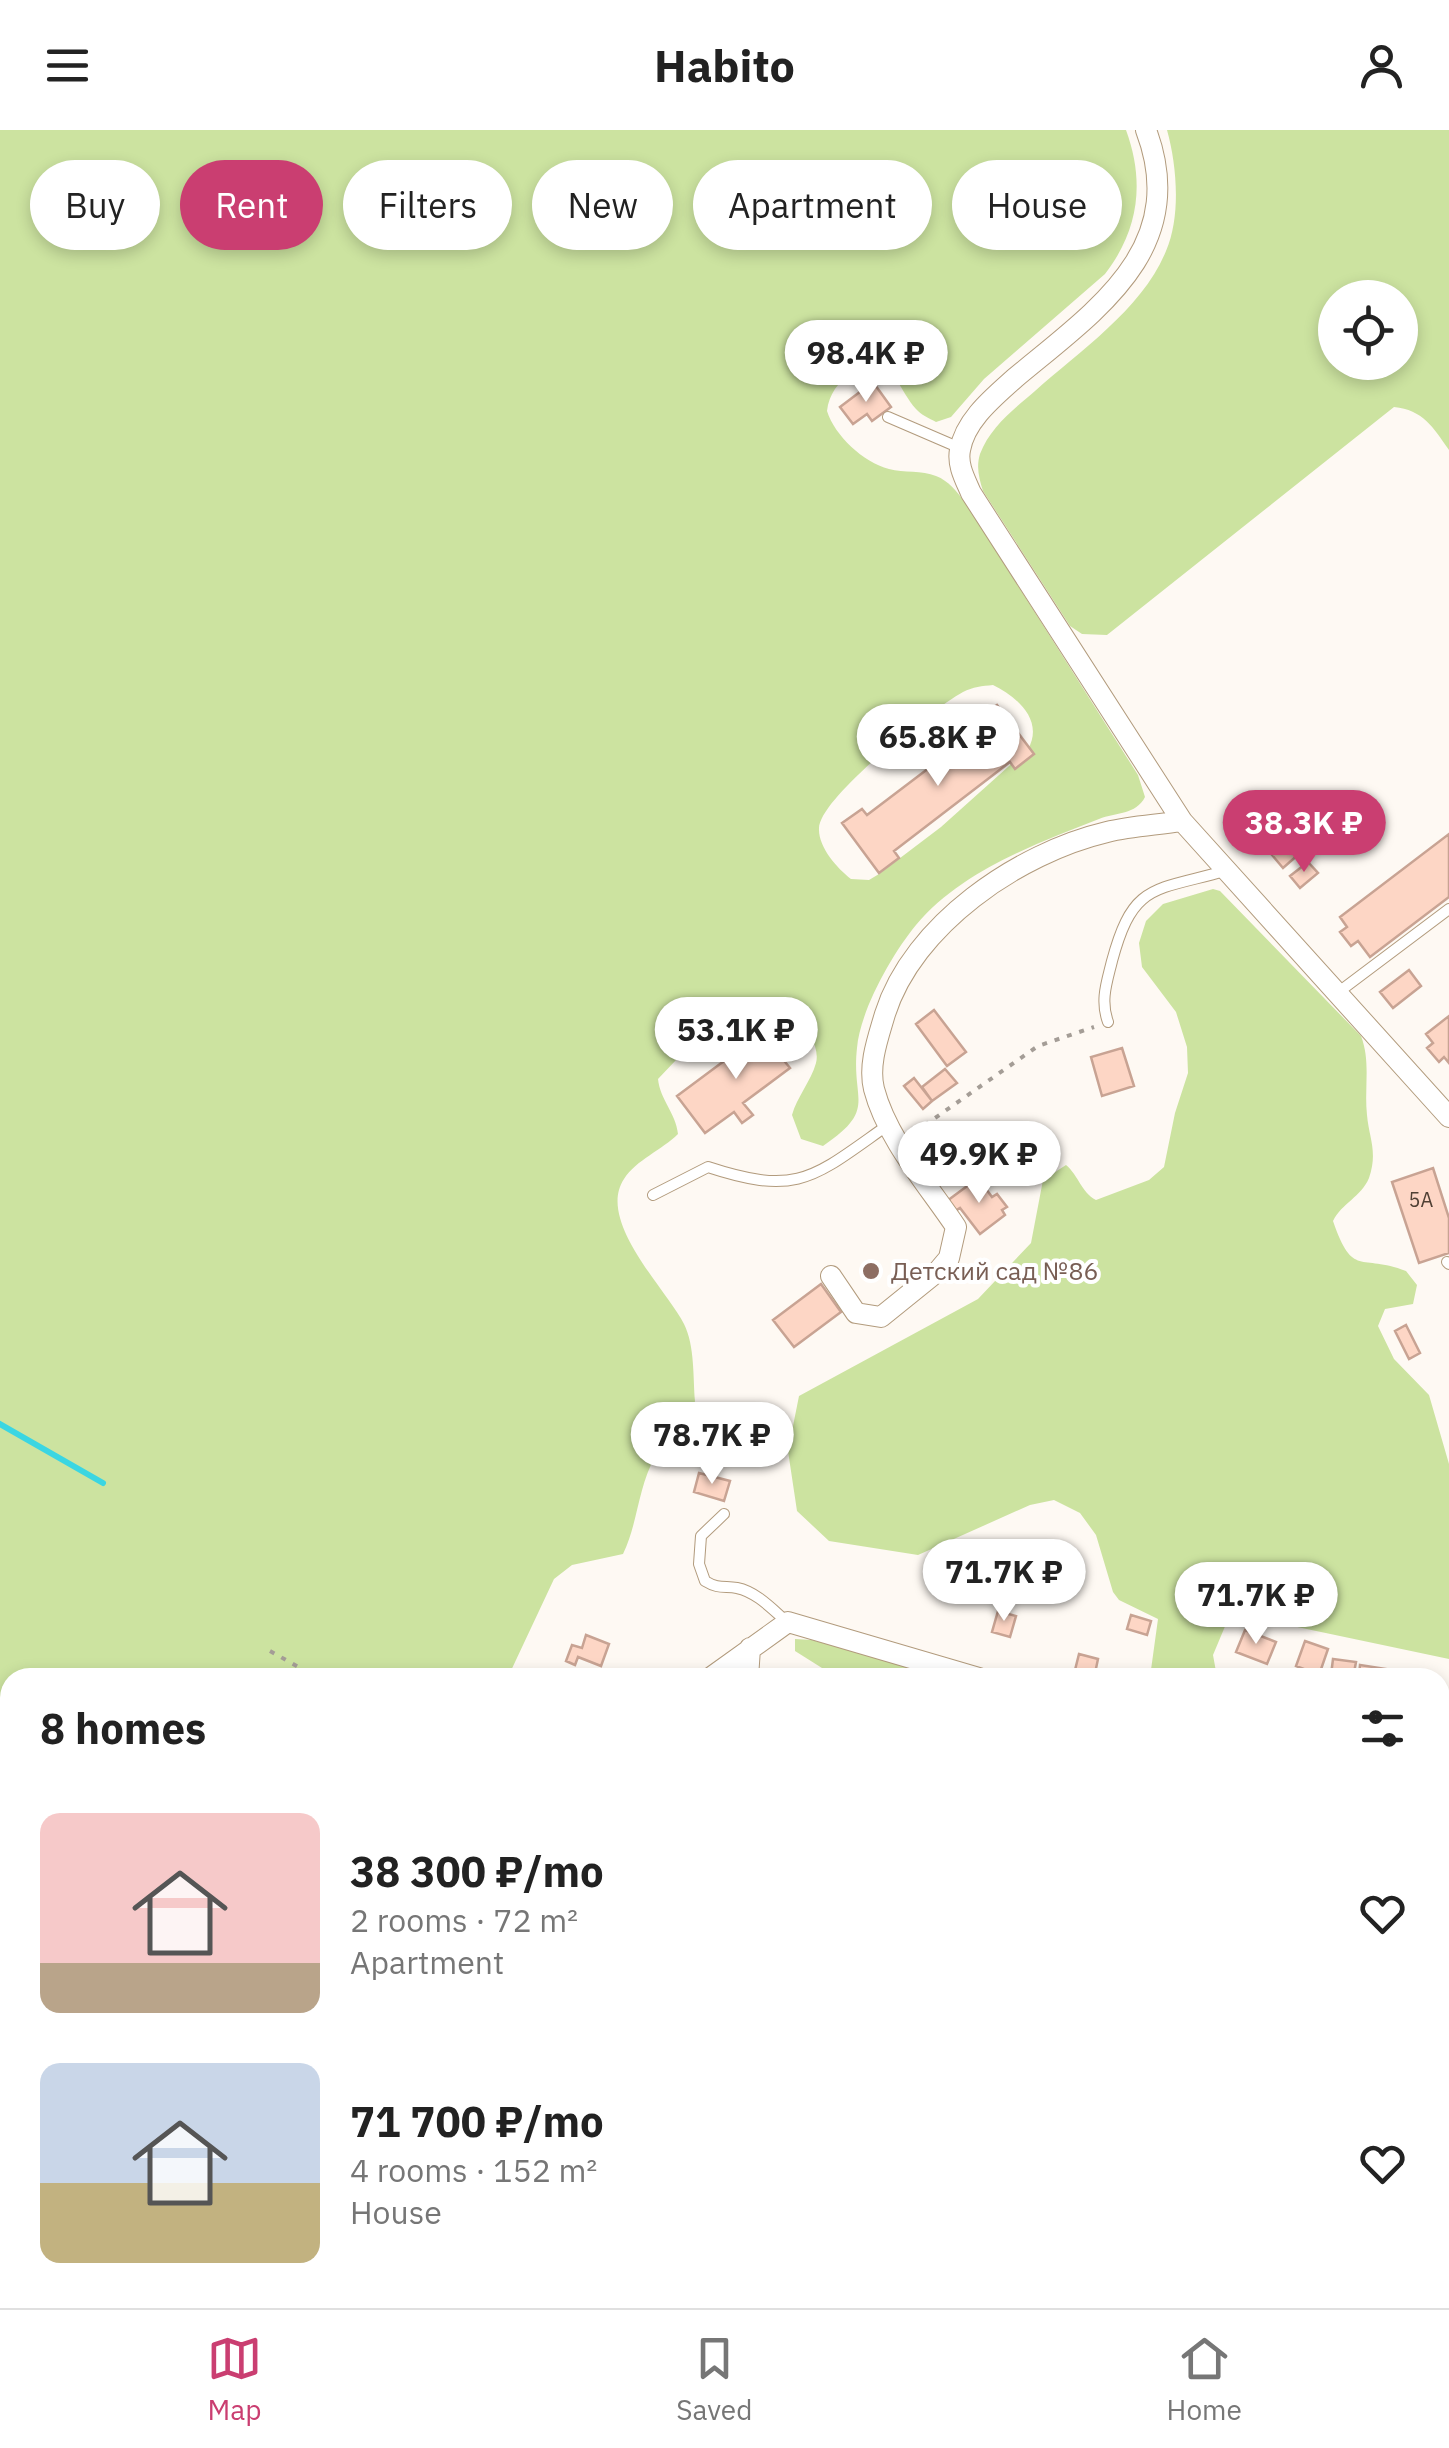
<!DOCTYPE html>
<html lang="en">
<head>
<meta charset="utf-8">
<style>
  :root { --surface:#fff; --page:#f6f6f6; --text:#222; --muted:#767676; --line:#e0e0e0; --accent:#ca3e71 }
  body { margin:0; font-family:"IBM Plex Sans",sans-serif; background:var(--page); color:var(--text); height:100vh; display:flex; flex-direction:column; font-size:38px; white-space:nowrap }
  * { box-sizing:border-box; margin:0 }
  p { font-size:32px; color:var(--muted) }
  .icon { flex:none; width:55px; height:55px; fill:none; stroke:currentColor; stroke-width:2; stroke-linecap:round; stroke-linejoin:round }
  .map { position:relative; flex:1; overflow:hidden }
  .side { position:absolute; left:0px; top:1538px; width:1450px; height:642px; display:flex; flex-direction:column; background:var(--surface); border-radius:30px 30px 0 0; box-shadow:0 5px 15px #0003 }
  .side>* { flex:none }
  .top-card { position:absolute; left:30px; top:30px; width:1390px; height:90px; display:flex; gap:20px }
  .tools { position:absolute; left:1318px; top:150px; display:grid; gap:20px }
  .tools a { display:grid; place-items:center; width:100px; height:100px; border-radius:50%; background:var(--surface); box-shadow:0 5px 15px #0003; font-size:50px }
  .price { position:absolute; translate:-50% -85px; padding:0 22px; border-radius:35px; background:#fff; color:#222; font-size:32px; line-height:65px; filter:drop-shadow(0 2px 5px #0008) }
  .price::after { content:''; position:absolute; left:50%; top:60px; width:30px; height:22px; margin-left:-15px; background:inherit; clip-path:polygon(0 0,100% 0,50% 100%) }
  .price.current { background:var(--accent); color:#fff }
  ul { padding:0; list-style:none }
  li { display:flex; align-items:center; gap:30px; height:250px; padding:0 40px }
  li span { display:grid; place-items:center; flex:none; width:280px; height:200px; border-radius:20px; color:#555 }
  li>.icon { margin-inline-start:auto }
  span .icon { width:120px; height:120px; fill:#fffc; stroke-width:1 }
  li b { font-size:42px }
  h2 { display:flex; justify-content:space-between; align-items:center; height:120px; padding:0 40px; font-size:42px }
  .pill { padding:0 35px; border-radius:45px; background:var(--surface); box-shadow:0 5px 15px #0003; font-size:35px; line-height:90px }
  .pill.current { background:var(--accent); color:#fff }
  header { display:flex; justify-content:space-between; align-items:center; height:130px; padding:0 40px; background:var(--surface); font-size:45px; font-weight:700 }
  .tab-bar { display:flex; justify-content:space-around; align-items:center; height:140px; border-top:2px solid var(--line); background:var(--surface); font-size:28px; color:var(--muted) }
  .tab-bar a { display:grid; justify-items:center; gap:5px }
  .tab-bar .current { color:var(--accent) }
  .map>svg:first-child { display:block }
</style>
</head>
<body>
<header><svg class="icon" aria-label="menu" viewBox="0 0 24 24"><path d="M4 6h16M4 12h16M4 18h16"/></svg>Habito<svg class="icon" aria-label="person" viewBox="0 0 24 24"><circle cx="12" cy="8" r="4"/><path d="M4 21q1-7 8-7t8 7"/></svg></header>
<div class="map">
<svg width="1449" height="2178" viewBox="0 0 1449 2178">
  <rect width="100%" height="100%" fill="#fef9f3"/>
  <path fill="#cce3a0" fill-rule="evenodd" d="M 0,0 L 1126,0 C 1145,52 1139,100 1105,144 L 984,249 L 951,287 L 936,292 C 929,288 921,285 916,279 C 896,257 892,219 852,243 C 838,252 829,264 827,281 C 835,306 863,332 889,339 C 904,343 922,340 936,346 C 949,351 956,361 965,372 L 1138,645 L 1145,667 C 1136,685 1116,682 1099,689 C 1035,714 961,741 916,795 C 892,824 860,881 857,918 C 851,971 878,979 823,1016 L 801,1009 L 792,985 C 797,967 811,951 816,933 C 823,907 781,862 756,873 L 676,930 L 658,949 C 660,970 676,983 678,1004 C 662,1020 636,1030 624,1049 C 596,1091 667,1160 684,1194 C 695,1216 693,1248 695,1271 C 691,1293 666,1307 655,1327 C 638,1357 638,1393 623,1424 L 572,1435 L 554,1449 L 508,1547 L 10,1548 L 10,2170 L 473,2170 L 472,2178 L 0,2178 ZM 993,555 C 1018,567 1044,591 1028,619 L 941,697 L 879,744 L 869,750 L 851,749 C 837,738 818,717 819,698 C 820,667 934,578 963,562 C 973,557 982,556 993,555 Z
    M 1167,0 L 1449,0 L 1449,320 C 1433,297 1423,280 1394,277 L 1107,505 L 1082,504 L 1070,496 L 983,361 C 979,348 976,337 980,324 C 990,297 1015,278 1035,261 C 1080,221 1143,178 1166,121 C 1181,86 1177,36 1167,0 ZM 1335,168 L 1400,168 L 1400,232 L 1335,232 Z
    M 1213,759 L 1220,761 L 1361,906 C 1371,932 1364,958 1367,985 C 1369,1008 1378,1022 1369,1048 C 1361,1067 1342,1073 1333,1091 C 1353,1149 1360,1123 1406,1141 L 1417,1155 L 1413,1174 L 1385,1179 L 1378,1196 L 1394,1229 L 1429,1265 L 1449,1334 L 1449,1529 L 1255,1488 L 1226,1494 L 1213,1525 L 1217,1547 L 1150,1547 L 1158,1489 L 1119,1470 L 1113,1462 L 1096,1405 L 1080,1383 L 1054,1370 L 1030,1375 L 918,1425 L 829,1411 L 797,1381 L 788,1321 L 799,1266 L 978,1169 L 1031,1113 L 1043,1050 L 1066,1035 C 1079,1046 1081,1062 1096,1070 L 1149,1050 L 1164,1037 L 1175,983 L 1188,943 L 1187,917 L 1176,882 L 1142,837 L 1139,813 L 1146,791 L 1163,774 Z
    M 795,1509 L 812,1510 L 950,1547 L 822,1547 L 822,1538 L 795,1521 Z
    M 1440,1768 L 1449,1771 L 1449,1993 L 1440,1993 Z
    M 533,2170 L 1356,2170 L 1374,2178 L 531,2178 Z"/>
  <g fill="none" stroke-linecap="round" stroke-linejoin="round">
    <path stroke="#3bd6e2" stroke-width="6" d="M 0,1294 L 103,1353"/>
  </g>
  <path fill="#fdd6c5" stroke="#c8a393" stroke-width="2.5" d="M 873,252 L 891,277 L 872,291 L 867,284 L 853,294 L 840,277 Z
    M 997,575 L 1034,624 L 1015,639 L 1010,632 L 894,721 L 899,728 L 879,743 L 842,693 L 862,679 L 867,685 L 983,597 L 977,590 Z
    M 1449,704 L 1449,767 L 1370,827 L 1358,811 L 1351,816 L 1340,802 L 1347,797 L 1340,787 Z
    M 1289,710 L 1300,723 L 1283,738 L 1272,725 Z
    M 1308,732 L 1318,743 L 1300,758 L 1290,746 Z
    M 1409,840 L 1421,856 L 1393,878 L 1380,862 Z
    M 934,880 L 966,922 L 947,936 L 916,894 Z
    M 1449,886 L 1449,933 L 1444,927 L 1439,932 L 1427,918 L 1433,913 L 1426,904 Z
    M 763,902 L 770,911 L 781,903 L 793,918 L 781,927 L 790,938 L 743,973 L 753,985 L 742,993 L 734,982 L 705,1003 L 677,966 Z
    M 1122,918 L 1134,956 L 1102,966 L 1091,927 Z
    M 945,939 L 957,953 L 932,971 L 922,957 Z
    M 914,948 L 932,971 L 923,979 L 904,956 Z
    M 1433,1038 L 1449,1088 L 1449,1123 L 1419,1133 L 1392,1052 Z
    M 978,1048 L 992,1067 L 997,1064 L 1007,1077 L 1002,1080 L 1005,1085 L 980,1104 L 960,1078 L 955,1081 L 947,1071 Z
    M 821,1154 L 841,1182 L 794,1217 L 773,1190 Z
    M 1406,1195 L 1420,1223 L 1409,1229 L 1395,1201 Z
    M 699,1343 L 730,1351 L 724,1371 L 694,1362 Z
    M 998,1481 L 1016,1486 L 1010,1507 L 992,1502 Z
    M 1131,1485 L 1151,1491 L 1147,1505 L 1127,1499 Z
    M 1245,1500 L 1276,1512 L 1267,1534 L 1236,1522 Z
    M 586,1505 L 609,1514 L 601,1536 L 578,1527 L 575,1535 L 566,1531 L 572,1515 L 582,1518 Z
    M 1305,1511 L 1328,1519 L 1319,1545 L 1296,1536 Z
    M 1079,1524 L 1098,1529 L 1094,1548 L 1073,1548 Z
    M 1333,1529 L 1356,1532 L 1353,1548 L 1331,1545 Z
    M 1360,1535 L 1386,1539 L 1385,1548 L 1359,1546 Z
    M 1449,1641 L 1449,1715 L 1440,1711 L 1440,1663 Z
    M 1440,1711 L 1449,1715 L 1449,1732 L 1440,1754 Z
    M 1440,2040 L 1449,2042 L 1449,2092 L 1440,2089 Z"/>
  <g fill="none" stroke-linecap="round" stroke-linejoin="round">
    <g stroke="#b29b7d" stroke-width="12">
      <path id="lane" d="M 888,287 L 960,318
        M 1340,861 L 1449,779
        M 1108,892 C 1100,870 1107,852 1112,831 C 1133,753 1153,761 1225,741
        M 653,1065 L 708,1037 C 799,1067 814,1047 888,995
        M 1447,1132 L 1449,1134
        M 724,1384 L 701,1406 L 699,1434 L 705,1451 C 718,1459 724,1456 737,1458 C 757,1462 773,1480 787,1492
        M 1440,2017 L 1449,2020
        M 1387,2170 L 1409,2178"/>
    </g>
    <g stroke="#b29b7d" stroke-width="22">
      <path id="street" d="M 1146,0 C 1191,119 1095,181 1015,248 C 994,267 965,290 960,320 C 957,335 965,349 971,363 L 1182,691 L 1449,987
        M 831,1146 L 856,1183 L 881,1187 L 938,1141 L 949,1128 L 956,1097 C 928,1055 887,1009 874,959 C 868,935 878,908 885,884 C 913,795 1018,723 1107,702 C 1131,696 1157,695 1182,691
        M 710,1548 L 788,1492 L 979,1548
        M 748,1548 L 750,1518
        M 1440,1584 L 1449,1583"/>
    </g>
    <path stroke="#a49d96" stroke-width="4" stroke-dasharray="5 8" stroke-linecap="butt" d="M 912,999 L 925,995 L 1038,916 L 1094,897
      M 270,1521 L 318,1548
      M 0,2048 L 10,2053
      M 215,2170 L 229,2178
      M 519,2178 L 521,2170"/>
    <use href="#lane" stroke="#fff" stroke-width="10"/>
    <use href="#street" stroke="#fff" stroke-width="20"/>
  </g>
  <circle fill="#8d6e63" stroke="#fff" stroke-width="4" cx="871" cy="1141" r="10"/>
  <g text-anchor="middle" stroke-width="8" stroke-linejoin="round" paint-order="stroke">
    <g font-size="20" fill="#504034">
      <text x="1421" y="1077">5А</text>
    </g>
    <g font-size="25" fill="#785e54" stroke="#fff" text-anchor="start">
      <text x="891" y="1150">Детский сад №86</text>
    </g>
  </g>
</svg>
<div class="tools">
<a><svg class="icon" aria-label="locate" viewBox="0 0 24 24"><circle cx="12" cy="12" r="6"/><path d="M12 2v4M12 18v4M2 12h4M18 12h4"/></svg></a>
</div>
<b class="price" style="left:866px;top:275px">98.4K ₽</b>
<b class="price" style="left:938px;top:659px">65.8K ₽</b>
<b class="price current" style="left:1304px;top:745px">38.3K ₽</b>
<b class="price" style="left:736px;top:952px">53.1K ₽</b>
<b class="price" style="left:979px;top:1076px">49.9K ₽</b>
<b class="price" style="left:712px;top:1357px">78.7K ₽</b>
<b class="price" style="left:1004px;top:1494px">71.7K ₽</b>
<b class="price" style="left:1256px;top:1517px">71.7K ₽</b>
<div class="top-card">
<a class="pill">Buy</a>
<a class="pill current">Rent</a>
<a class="pill">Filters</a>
<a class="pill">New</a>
<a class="pill">Apartment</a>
<a class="pill">House</a>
</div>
<section class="side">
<h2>8 homes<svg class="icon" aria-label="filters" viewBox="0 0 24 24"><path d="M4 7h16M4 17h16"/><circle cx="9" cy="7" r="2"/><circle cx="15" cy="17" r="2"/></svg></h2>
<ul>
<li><span style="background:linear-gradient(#f6c9c9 75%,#b9a48a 0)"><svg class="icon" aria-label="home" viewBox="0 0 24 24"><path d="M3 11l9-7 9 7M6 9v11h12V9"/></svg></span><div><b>38 300 ₽/mo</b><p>2 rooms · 72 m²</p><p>Apartment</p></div><svg class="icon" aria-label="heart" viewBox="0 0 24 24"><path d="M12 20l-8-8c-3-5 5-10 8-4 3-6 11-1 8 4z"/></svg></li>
<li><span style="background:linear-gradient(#c9d6e8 60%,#c2b280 0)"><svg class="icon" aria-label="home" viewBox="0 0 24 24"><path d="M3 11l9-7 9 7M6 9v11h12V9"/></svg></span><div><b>71 700 ₽/mo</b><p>4 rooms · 152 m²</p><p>House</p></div><svg class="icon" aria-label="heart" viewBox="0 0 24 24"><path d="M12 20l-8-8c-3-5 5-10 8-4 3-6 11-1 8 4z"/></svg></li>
</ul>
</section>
</div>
<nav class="tab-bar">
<a class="current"><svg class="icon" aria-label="map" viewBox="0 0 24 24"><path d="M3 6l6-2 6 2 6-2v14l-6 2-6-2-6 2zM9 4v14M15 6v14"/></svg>Map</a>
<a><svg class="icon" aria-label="saved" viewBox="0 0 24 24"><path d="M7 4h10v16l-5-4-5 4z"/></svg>Saved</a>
<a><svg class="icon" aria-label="home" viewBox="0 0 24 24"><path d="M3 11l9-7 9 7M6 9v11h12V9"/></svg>Home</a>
</nav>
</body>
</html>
